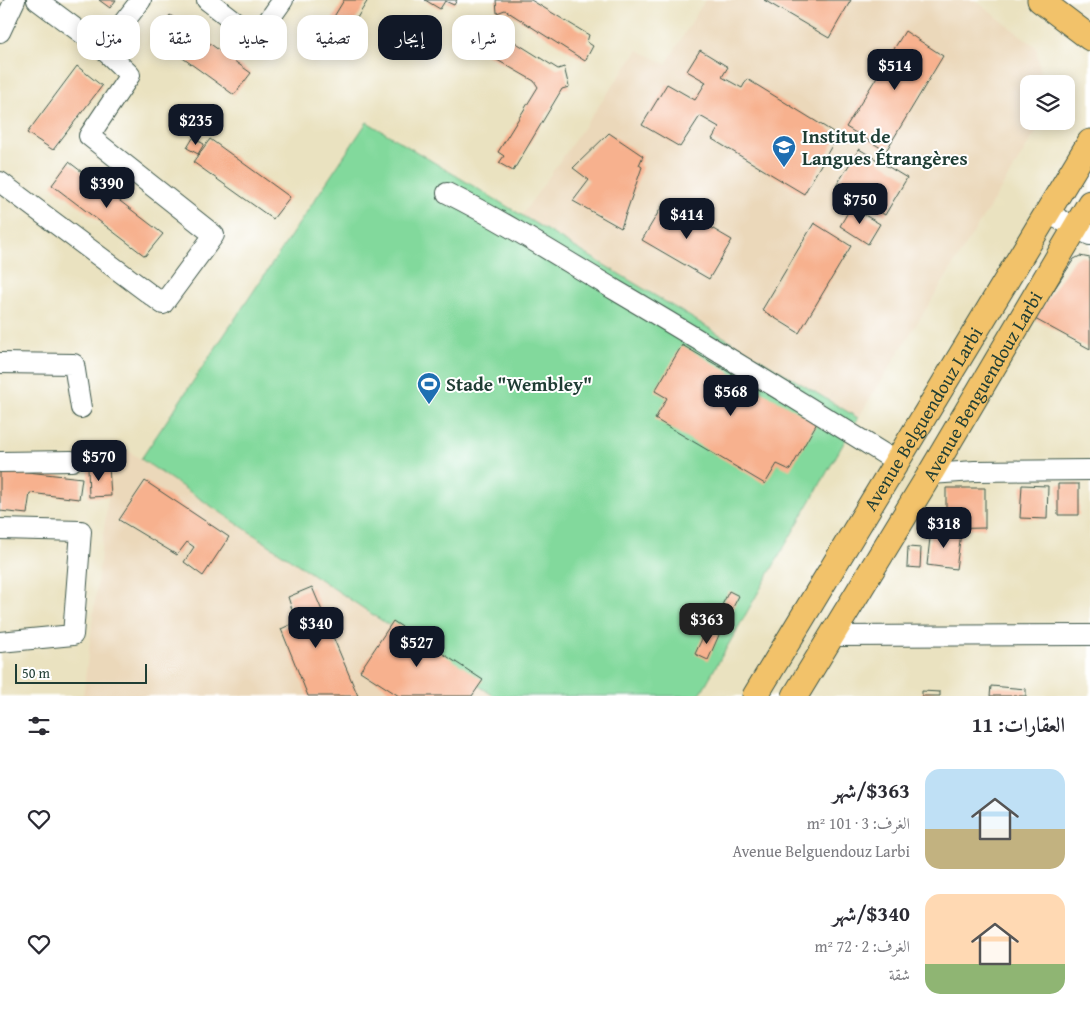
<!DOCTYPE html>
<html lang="ar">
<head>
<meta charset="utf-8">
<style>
  :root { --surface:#fff; --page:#f7f7f7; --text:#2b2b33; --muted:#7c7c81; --accent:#111827 }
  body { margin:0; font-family:"Gentium Book Plus",Amiri,serif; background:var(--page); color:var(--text); direction:rtl; height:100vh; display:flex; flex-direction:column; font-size:19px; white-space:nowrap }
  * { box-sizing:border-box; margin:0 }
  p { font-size:16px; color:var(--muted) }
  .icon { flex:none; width:28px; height:28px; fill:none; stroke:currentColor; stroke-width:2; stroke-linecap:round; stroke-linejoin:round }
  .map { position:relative; height:696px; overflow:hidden; direction:ltr }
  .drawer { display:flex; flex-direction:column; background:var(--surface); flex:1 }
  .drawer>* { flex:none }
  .guide { position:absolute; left:15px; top:15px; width:500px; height:45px; direction:rtl; display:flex; gap:10px }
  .fabs { position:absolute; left:1020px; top:75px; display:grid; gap:10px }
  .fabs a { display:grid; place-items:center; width:55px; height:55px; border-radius:10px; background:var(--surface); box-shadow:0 2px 12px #0003; font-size:25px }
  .scale { position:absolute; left:15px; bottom:12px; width:132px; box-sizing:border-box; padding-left:5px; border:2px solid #1f3d34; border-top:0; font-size:14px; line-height:18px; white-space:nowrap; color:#1f3d34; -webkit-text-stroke:4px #fff; paint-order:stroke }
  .price { position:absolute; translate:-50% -42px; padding:0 11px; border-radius:10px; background:var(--accent); color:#fff; font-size:16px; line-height:32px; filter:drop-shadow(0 1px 2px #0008) }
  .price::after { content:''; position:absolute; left:50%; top:30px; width:15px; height:11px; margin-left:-8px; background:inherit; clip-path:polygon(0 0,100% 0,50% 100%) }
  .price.selected { background:#222; color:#fff }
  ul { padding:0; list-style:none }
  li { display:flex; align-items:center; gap:15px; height:125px; padding:0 25px }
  li span { display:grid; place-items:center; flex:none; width:140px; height:100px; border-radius:15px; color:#555 }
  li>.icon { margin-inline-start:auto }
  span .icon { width:60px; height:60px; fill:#fffc; stroke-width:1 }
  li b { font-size:21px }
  h2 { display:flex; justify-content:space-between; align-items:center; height:60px; padding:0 25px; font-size:21px }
  .chip { padding:0 18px; border-radius:15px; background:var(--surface); box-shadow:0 2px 12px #0003; font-size:18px; line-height:45px }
  .chip.selected { background:var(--accent); color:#fff }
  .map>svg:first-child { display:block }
</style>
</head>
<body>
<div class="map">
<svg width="1090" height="696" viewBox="0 0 1090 696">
  <rect width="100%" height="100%" fill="#fff"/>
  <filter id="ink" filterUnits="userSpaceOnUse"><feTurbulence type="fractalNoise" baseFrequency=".02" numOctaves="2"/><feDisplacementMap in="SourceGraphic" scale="10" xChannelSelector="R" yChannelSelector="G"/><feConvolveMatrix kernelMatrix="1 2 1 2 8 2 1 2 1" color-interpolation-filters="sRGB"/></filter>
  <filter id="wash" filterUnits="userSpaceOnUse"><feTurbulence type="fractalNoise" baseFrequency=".0096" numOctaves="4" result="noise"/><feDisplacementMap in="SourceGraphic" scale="20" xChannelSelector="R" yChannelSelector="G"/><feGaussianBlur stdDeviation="1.12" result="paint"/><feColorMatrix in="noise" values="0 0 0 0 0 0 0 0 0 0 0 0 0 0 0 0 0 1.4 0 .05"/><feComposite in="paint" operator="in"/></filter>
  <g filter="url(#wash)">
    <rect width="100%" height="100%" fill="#eae2c0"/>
    <path fill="#ebd8ba" d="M 705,0 L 975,0 L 1036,47 L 1043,84 L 1029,84 L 1029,121 L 1043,121 L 858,418 L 522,215 L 638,50 L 666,64 Z
      M 115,442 L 494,696 L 83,696 Z"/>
    <path fill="#82d99c" stroke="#508b68" d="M 367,122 L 858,418 L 699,696 L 494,696 L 141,459 Z"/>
    <g id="blocks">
      <path fill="#f7b18e" d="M 99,0 L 116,0 L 110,8 Z
        M 344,0 L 368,0 L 341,44 L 323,35 Z
        M 425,0 L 457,0 L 454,5 L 445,1 L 440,9 Z
        M 496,0 L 531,0 L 589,35 L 587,42 L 593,46 L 585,61 L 505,10 L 497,13 Z
        M 764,0 L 851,0 L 829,38 Z
        M 170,15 L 251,73 L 234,95 L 155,38 Z
        M 481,21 L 558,69 L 564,67 L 569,87 L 562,89 L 513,171 L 499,163 L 504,156 L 498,152 L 538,87 L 534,81 L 476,48 L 482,39 L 473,34 Z
        M 905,31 L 943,56 L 886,151 L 846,127 Z
        M 700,50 L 728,67 L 722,77 L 742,88 L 747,79 L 838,135 L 804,194 L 712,139 L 719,127 L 700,116 L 680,147 L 642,125 L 667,84 L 695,100 L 706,82 L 687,71 Z
        M 77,66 L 102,86 L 53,150 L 27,133 Z
        M 609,133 L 643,156 L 639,165 L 642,167 L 621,228 L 573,201 L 589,180 L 573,168 Z
        M 193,138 L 204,144 L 198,154 L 187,148 Z
        M 210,139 L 290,197 L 273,219 L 193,162 Z
        M 859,149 L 907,178 L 885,215 L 836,186 Z
        M 69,162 L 163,234 L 145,256 L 52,185 Z
        M 665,201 L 732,240 L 709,279 L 642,240 Z
        M 851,207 L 880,224 L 868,244 L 840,226 Z
        M 814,223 L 851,246 L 799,333 L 762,310 Z
        M 1080,256 L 1090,258 L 1090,349 L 1035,319 L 1074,259 Z
        M 682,345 L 817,423 L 790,470 L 777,464 L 765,484 L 655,419 L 667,398 L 655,391 Z
        M 109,466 L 111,496 L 89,497 L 88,468 Z
        M 0,469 L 82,478 L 79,499 L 30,493 L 27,514 L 0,511 Z
        M 145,481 L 229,537 L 203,576 L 184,562 L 194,547 L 187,542 L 177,555 L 119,520 Z
        M 1058,484 L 1079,484 L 1079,515 L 1058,515 Z
        M 1022,485 L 1048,486 L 1047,519 L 1020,518 Z
        M 946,488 L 985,488 L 985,528 L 936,529 L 936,515 L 946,515 Z
        M 931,529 L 961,533 L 956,569 L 927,565 Z
        M 908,547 L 921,548 L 920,568 L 907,567 Z
        M 312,587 L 358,696 L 308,696 L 281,629 L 296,622 L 288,597 Z
        M 729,591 L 739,596 L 724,624 L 715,619 Z
        M 393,621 L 483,680 L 472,696 L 399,696 L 360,671 Z
        M 706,630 L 719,635 L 708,660 L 695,654 Z
        M 991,686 L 1026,689 L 1026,696 L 990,696 Z
        M 922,691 L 940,692 L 940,696 L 922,696 Z"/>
    </g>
  </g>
  <g filter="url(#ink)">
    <use href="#blocks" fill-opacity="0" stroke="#3d5649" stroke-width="1"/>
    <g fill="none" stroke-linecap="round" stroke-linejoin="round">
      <g stroke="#3d5649" stroke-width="22">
        <path id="minor" d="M 207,0 L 256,38 L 283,0
          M 0,32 L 15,0
          M 103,49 L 141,0
          M 0,182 L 163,304 L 214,235 L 89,136 L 130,75 L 103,49 L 37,0
          M 447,193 C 505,222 560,257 615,290 C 710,346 804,404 897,462
          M 1047,213 L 1090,235
          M 0,363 L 74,364 L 81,408
          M 0,462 L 72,461
          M 930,474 L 975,471 L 1090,470
          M 0,529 L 81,531 L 73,635 L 0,642
          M 830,636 L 1090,635"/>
      </g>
      <g stroke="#3d5649" stroke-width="27">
        <g id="major">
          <path d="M 1040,0 L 1090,38"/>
          <path id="s1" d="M 755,696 L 1090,142"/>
          <path id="s2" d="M 795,696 L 930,474 L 1090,203"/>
        </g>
      </g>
      <use href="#minor" stroke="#fff" stroke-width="20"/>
      <use href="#major" stroke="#f2c26a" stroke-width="25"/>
    </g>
  </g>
  <defs>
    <g id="university-pin" transform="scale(1.25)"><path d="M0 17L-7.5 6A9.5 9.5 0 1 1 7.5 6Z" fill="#1f6fb2" stroke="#fff"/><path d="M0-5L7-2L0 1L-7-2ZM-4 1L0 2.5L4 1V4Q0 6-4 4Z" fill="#fff"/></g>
    <g id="stadium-pin" transform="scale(1.25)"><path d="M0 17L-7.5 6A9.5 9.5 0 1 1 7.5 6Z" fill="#1f6fb2" stroke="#fff"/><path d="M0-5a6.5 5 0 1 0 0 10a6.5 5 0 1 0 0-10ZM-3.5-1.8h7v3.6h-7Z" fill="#fff"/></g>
  </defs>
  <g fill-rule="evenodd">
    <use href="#university-pin" x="784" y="147"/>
    <use href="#stadium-pin" x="429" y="384"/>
  </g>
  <g text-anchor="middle" stroke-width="4" stroke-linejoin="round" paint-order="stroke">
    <g font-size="19" font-weight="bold" fill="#1f3d34" stroke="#fff" text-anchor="start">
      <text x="802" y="143">Institut de<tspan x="802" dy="22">Langues Étrangères</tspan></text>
      <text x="446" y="391">Stade "Wembley"</text>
    </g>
    <g font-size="19" fill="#1f3d34" stroke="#fff">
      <text dy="7" stroke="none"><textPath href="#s2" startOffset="362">Avenue Benguendouz Larbi</textPath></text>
      <text dy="7" stroke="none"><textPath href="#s1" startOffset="324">Avenue Belguendouz Larbi</textPath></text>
    </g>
  </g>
</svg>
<div class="fabs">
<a><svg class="icon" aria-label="layers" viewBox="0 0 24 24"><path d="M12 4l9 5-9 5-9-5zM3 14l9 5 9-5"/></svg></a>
</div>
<div class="scale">50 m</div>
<b class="price" style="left:895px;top:91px">$514</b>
<b class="price" style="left:196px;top:146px">$235</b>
<b class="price" style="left:107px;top:209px">$390</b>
<b class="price" style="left:860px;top:225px">$750</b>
<b class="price" style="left:687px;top:240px">$414</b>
<b class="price" style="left:731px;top:417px">$568</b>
<b class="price" style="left:99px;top:482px">$570</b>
<b class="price" style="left:944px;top:549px">$318</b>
<b class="price selected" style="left:707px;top:645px">$363</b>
<b class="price" style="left:316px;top:649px">$340</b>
<b class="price" style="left:417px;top:668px">$527</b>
<div class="guide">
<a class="chip">شراء</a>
<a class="chip selected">إيجار</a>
<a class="chip">تصفية</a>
<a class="chip">جديد</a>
<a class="chip">شقة</a>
<a class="chip">منزل</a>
</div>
</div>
<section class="drawer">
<h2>العقارات: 11<svg class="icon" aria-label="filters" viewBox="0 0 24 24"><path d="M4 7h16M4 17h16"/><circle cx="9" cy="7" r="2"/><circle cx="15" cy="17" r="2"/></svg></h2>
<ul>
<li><span style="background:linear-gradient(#bfe0f5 60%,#c2b280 0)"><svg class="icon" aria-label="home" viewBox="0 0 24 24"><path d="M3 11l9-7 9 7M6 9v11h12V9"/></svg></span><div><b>$363/شهر</b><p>الغرف: 3 · 101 m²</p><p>Avenue Belguendouz Larbi</p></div><svg class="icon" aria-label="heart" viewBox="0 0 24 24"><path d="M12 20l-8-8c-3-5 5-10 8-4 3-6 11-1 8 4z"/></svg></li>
<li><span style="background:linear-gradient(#ffd9b3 70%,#8fb573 0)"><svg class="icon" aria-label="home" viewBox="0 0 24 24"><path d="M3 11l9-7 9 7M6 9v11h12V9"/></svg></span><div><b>$340/شهر</b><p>الغرف: 2 · 72 m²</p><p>شقة</p></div><svg class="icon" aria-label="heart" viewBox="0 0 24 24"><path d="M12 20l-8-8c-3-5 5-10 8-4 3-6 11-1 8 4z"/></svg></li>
</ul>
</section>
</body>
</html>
